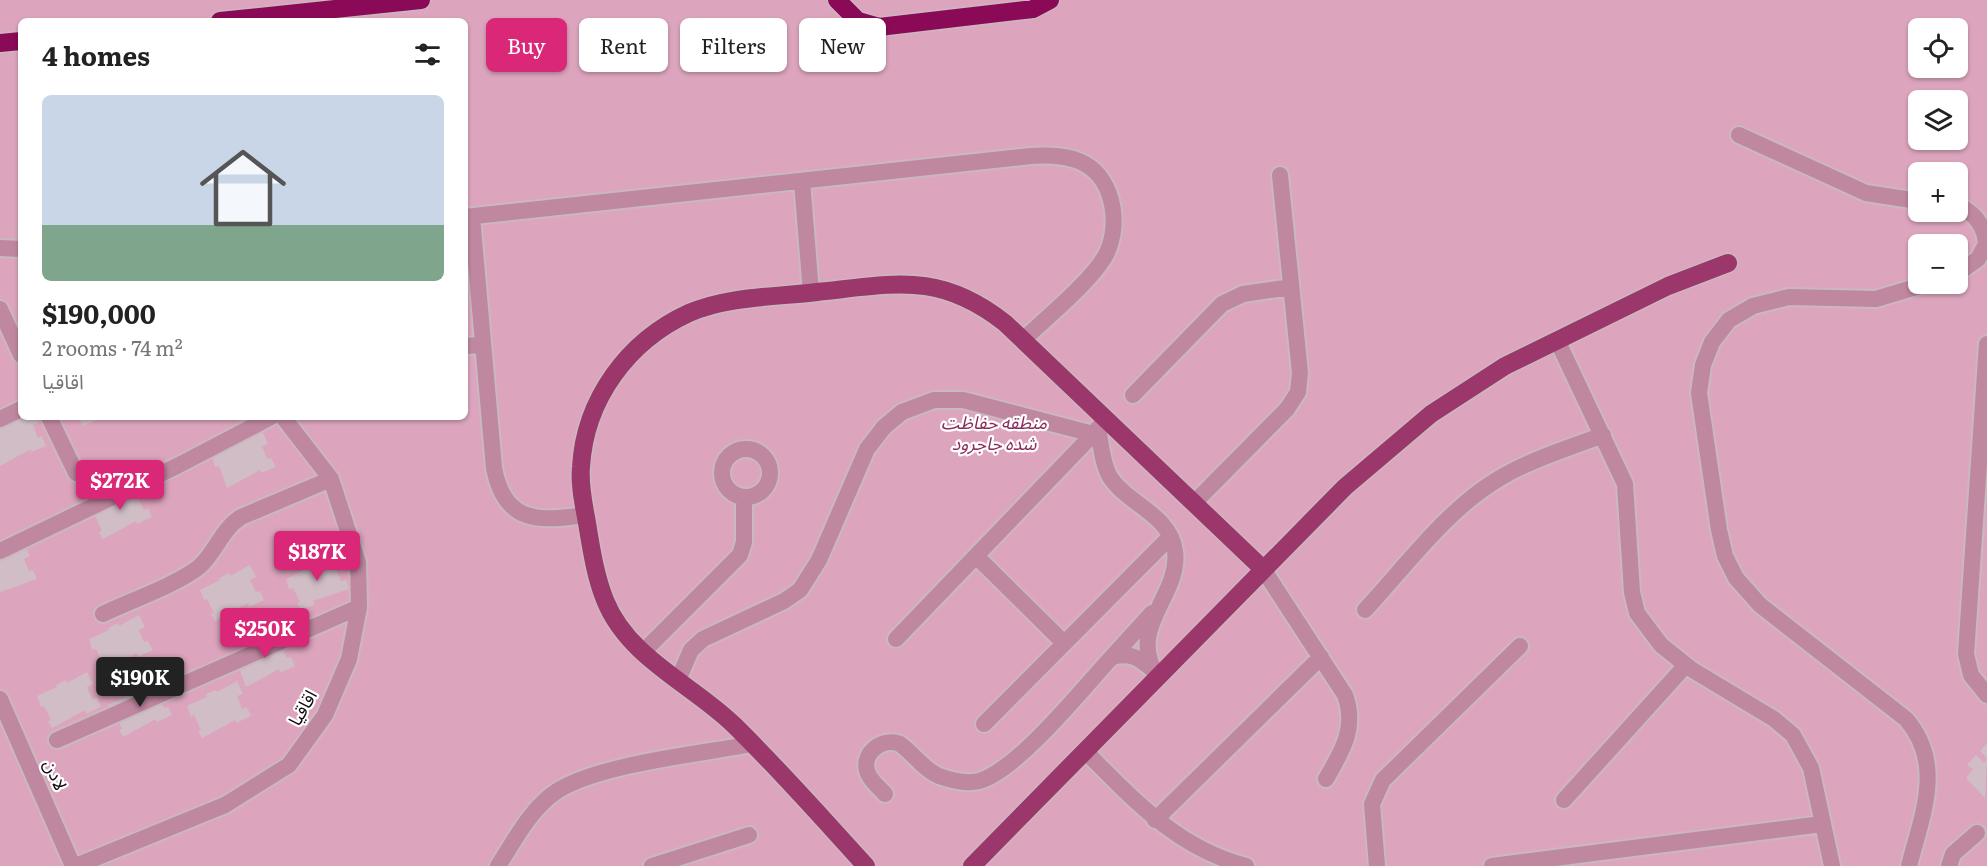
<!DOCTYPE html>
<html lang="en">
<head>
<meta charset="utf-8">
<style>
  :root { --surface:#fff; --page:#f2f2f2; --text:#222; --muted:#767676; --accent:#db2777 }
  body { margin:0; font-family:Literata,"Noto Sans Arabic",serif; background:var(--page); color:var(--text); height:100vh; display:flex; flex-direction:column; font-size:22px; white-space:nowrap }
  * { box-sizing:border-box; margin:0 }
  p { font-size:20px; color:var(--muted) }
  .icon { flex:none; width:33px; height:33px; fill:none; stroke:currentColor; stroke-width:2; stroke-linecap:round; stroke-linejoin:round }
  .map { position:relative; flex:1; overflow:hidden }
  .panel { position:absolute; left:18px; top:18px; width:450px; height:402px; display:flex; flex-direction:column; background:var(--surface); border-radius:9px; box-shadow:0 2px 4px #0004 }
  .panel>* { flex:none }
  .hud { position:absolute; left:486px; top:18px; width:570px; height:54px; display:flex; gap:12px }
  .tools { position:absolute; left:1908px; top:18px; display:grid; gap:12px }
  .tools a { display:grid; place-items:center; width:60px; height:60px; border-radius:9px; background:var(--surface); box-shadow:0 2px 4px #0004; font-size:30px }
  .price { position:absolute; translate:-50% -51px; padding:0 14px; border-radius:6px; background:var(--accent); color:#fff; font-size:20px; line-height:39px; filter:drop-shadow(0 2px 3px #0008) }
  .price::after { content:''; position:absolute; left:50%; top:36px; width:18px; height:14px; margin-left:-9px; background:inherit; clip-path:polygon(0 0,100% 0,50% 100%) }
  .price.current { background:#222; color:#fff }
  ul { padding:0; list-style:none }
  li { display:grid; align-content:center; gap:12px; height:318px; padding:0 24px }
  li span { display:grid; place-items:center; height:186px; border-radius:9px; color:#555 }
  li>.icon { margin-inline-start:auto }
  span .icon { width:108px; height:108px; fill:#fffc; stroke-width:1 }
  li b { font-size:26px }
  h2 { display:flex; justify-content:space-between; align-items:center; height:72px; padding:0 24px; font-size:26px }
  .pill { padding:0 21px; border-radius:9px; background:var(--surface); box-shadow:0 2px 4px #0004; font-size:21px; line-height:54px }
  .pill.current { background:var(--accent); color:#fff }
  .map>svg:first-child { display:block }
</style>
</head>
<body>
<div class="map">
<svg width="1987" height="866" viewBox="0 0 1987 866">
  <rect width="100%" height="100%" fill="#edd9e1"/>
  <path fill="#dca5bd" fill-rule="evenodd" d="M 0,0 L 1987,0 L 1987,866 L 0,866 ZM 21,21 L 465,21 L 465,417 L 21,417 ZM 1918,28 L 1958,28 L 1958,68 L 1918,68 ZM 1918,100 L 1958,100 L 1958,140 L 1918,140 ZM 1918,172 L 1958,172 L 1958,212 L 1918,212 ZM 1918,244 L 1958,244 L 1958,284 L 1918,284 Z"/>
  <path fill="#d0bdc5" d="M 20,417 L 36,417 L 39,423 L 33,425 L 38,438 L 42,436 L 46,446 L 31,452 L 31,449 L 0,466 L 0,427 Z
    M 82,417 L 95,417 L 97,420 L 83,426 L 79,419 Z
    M 262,431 L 268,444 L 262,446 L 267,459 L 271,458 L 276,467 L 261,473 L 260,470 L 227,488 L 219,466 L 215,467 L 212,456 L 232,447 L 231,444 L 241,440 L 242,442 Z
    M 138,482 L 144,495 L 138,497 L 144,510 L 148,508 L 152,517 L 137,524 L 136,521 L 103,539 L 99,532 L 102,531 L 95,516 L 92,518 L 88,507 Z
    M 24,544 L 30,556 L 24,559 L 29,571 L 33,570 L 37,579 L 0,592 L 0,553 Z
    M 336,554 L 342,566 L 336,569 L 341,581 L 346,580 L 349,589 L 313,601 L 314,605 L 301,610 L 297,603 L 300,602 L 293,588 L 289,589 L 286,579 L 306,569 L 305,566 L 314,562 L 316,565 Z
    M 250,565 L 256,577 L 250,580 L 256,592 L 260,591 L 264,600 L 249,607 L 248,603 L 215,621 L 211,614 L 214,613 L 207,599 L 204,600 L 200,590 L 220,580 L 219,578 L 229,573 L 230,576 Z
    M 139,615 L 145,627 L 139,630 L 144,642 L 148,641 L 153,650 L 138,657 L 137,653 L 104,671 L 100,664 L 103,663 L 96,649 L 92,650 L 89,639 L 109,630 L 108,628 L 118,623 L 119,626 Z
    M 281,631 L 287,643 L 281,646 L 287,658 L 291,657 L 295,666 L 280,673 L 279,669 L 246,687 L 238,665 L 251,646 L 250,643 L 260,639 L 261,642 Z
    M 87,672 L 93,684 L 87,687 L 92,699 L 97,698 L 101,707 L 86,714 L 85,710 L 52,728 L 48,721 L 51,720 L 44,706 L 41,707 L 37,696 L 57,687 L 56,685 L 66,680 L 67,683 Z
    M 158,680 L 165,693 L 158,695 L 164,708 L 168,707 L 172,715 L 157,722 L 156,719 L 123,737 L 119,730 L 122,729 L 115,714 L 112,716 L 108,705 L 128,696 L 127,693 L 137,689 L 138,691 Z
    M 237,681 L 243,694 L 237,696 L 242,709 L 247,707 L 251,716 L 236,723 L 235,720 L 202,738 L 198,731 L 201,730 L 194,715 L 191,717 L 187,706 L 207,697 L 206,694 L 216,690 L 217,692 Z
    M 1987,743 L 1987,758 L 1980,751 Z
    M 1976,755 L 1984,763 L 1987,759 L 1985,798 L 1966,778 L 1973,769 L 1967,765 Z"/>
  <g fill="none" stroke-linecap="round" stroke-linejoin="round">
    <g stroke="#cab8bf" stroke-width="20">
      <path id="minor" d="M 1739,135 L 1866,193 L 1918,201
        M 802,181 L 811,293
        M 1958,205 C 1974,213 1985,225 1986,244 L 1978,259 L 1958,273
        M 465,217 L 1031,156 C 1049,155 1069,155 1085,164 C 1116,181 1121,231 1104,258 C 1089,283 1045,319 1023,340
        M 472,217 L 494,468 C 505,525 540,521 586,515
        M 0,248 L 21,249
        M 0,309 L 21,355
        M 1557,340 L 1625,484 L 1632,592 L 1637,613 L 1661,645 L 1691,669 L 1774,719 L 1793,735 L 1811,768 L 1832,866
        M 1987,344 L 1966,654 L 1971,675 L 1987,695
        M 465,346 L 483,345
        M 1133,395 L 1222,304 L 1243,294 L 1291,287
        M 49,417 L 76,473
        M 0,419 L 21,409
        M 1098,428 C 1101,444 1102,463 1110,477 C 1128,505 1170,514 1175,551 C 1181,596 1125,628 1158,677
        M722 473a24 24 0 1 1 48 0a24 24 0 1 1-48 0Z
        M 1194,503 L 1287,409 L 1298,392 L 1300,373 L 1280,175
        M 0,551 L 177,466 L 271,417
        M 976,556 L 1064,643
        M 1263,569 L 1345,695 C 1357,728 1342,751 1326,779
        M 1365,610 C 1407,565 1447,509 1500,478 C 1532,459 1569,448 1603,435
        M 1152,613 L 1112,657 C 1131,652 1139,658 1153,670
        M 103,614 C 130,601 176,585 199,567 C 216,552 221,530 241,517 L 331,479
        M 896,639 L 1100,427
        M 643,652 L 740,555 L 744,542 L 744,497
        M 678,680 L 691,650 L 703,639 L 784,601 L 800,590 L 819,560 L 867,449 L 884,427 L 902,412 L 934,400 L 963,400 L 1093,434
        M 0,699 L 73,866
        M 984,724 L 1170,537
        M 57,740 L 359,607
        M 1085,751 C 1134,800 1177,848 1246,866
        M 885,794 C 879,787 870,781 867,771 C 862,752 883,737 900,744 C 913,753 924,770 939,776 C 950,780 967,784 979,781 C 1018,770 1082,689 1112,657
        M 1564,800 L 1686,665
        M 1155,820 L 1321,657
        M 76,866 L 225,805 L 289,765 L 325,715 L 349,659 L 359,607 L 358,562 L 331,479 L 283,417
        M 498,866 C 515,840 530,809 557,791 C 600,764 700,754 752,744
        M 652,866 L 749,835
        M 1377,866 L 1372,804 L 1383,780 L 1520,646
        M 1492,866 L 1822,824
        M 1909,866 C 1922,815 1945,764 1906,719 L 1760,605 L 1736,578 L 1725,556 L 1719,530 L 1699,393 L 1703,365 L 1712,342 L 1729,320 L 1753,306 L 1789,297 L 1876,299 L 1926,284
        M 1949,866 L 1953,854 L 1977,833"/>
    </g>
    <g stroke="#cab8bf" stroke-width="21">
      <path id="major" d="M 866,866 C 823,819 780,770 734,725 C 692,684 628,658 605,600 C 596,578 592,553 588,529 C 585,509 579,488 581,467 C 585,399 628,341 689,313 C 728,296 776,297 817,292 C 895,284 939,271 1005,323 L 1263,569
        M 972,866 L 1345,487 L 1431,414 L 1505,366 L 1668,286 L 1728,263"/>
    </g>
    <g stroke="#cab8bf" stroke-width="21">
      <path id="highway" d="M 837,0 L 858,21 L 879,27 L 1033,9 L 1050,0
        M 220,21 L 421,0
        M 0,43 L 21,41"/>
    </g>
    <use href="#minor" stroke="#c087a0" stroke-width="16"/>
    <use href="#major" stroke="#9b376b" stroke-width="18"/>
    <use href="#highway" stroke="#8b0a58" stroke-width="18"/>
  </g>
  <g text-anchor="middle" stroke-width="4.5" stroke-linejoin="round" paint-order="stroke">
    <g font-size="18" font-style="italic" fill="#8b2c5f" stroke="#fff">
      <text x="994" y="429">منطقه حفاظت<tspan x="994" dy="21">شده جاجرود</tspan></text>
    </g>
    <g font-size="18" fill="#120c0e" stroke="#fff">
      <text transform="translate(303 708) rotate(-60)" y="6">اقاقیا</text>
      <text transform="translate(55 775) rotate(66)" y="6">لادن</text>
    </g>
  </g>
</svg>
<div class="tools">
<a><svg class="icon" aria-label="locate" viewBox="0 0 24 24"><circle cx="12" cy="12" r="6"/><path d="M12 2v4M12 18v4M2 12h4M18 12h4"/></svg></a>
<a><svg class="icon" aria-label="layers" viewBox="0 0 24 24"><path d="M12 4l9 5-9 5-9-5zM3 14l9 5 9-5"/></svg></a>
<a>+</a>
<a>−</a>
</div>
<b class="price" style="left:120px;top:511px">$272K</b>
<b class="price" style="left:317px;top:582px">$187K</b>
<b class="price" style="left:265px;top:659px">$250K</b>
<b class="price current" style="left:140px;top:708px">$190K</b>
<div class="hud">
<a class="pill current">Buy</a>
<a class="pill">Rent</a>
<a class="pill">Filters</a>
<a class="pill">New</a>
</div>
<section class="panel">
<h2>4 homes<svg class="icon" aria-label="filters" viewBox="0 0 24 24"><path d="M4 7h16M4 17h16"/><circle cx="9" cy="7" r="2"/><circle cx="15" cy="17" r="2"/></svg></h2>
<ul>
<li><span style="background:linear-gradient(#c9d6e8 70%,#7fa58c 0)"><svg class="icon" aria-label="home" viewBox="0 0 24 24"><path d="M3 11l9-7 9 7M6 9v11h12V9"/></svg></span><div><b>$190,000</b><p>2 rooms · 74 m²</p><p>اقاقیا</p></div></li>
</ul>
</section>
</div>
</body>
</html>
